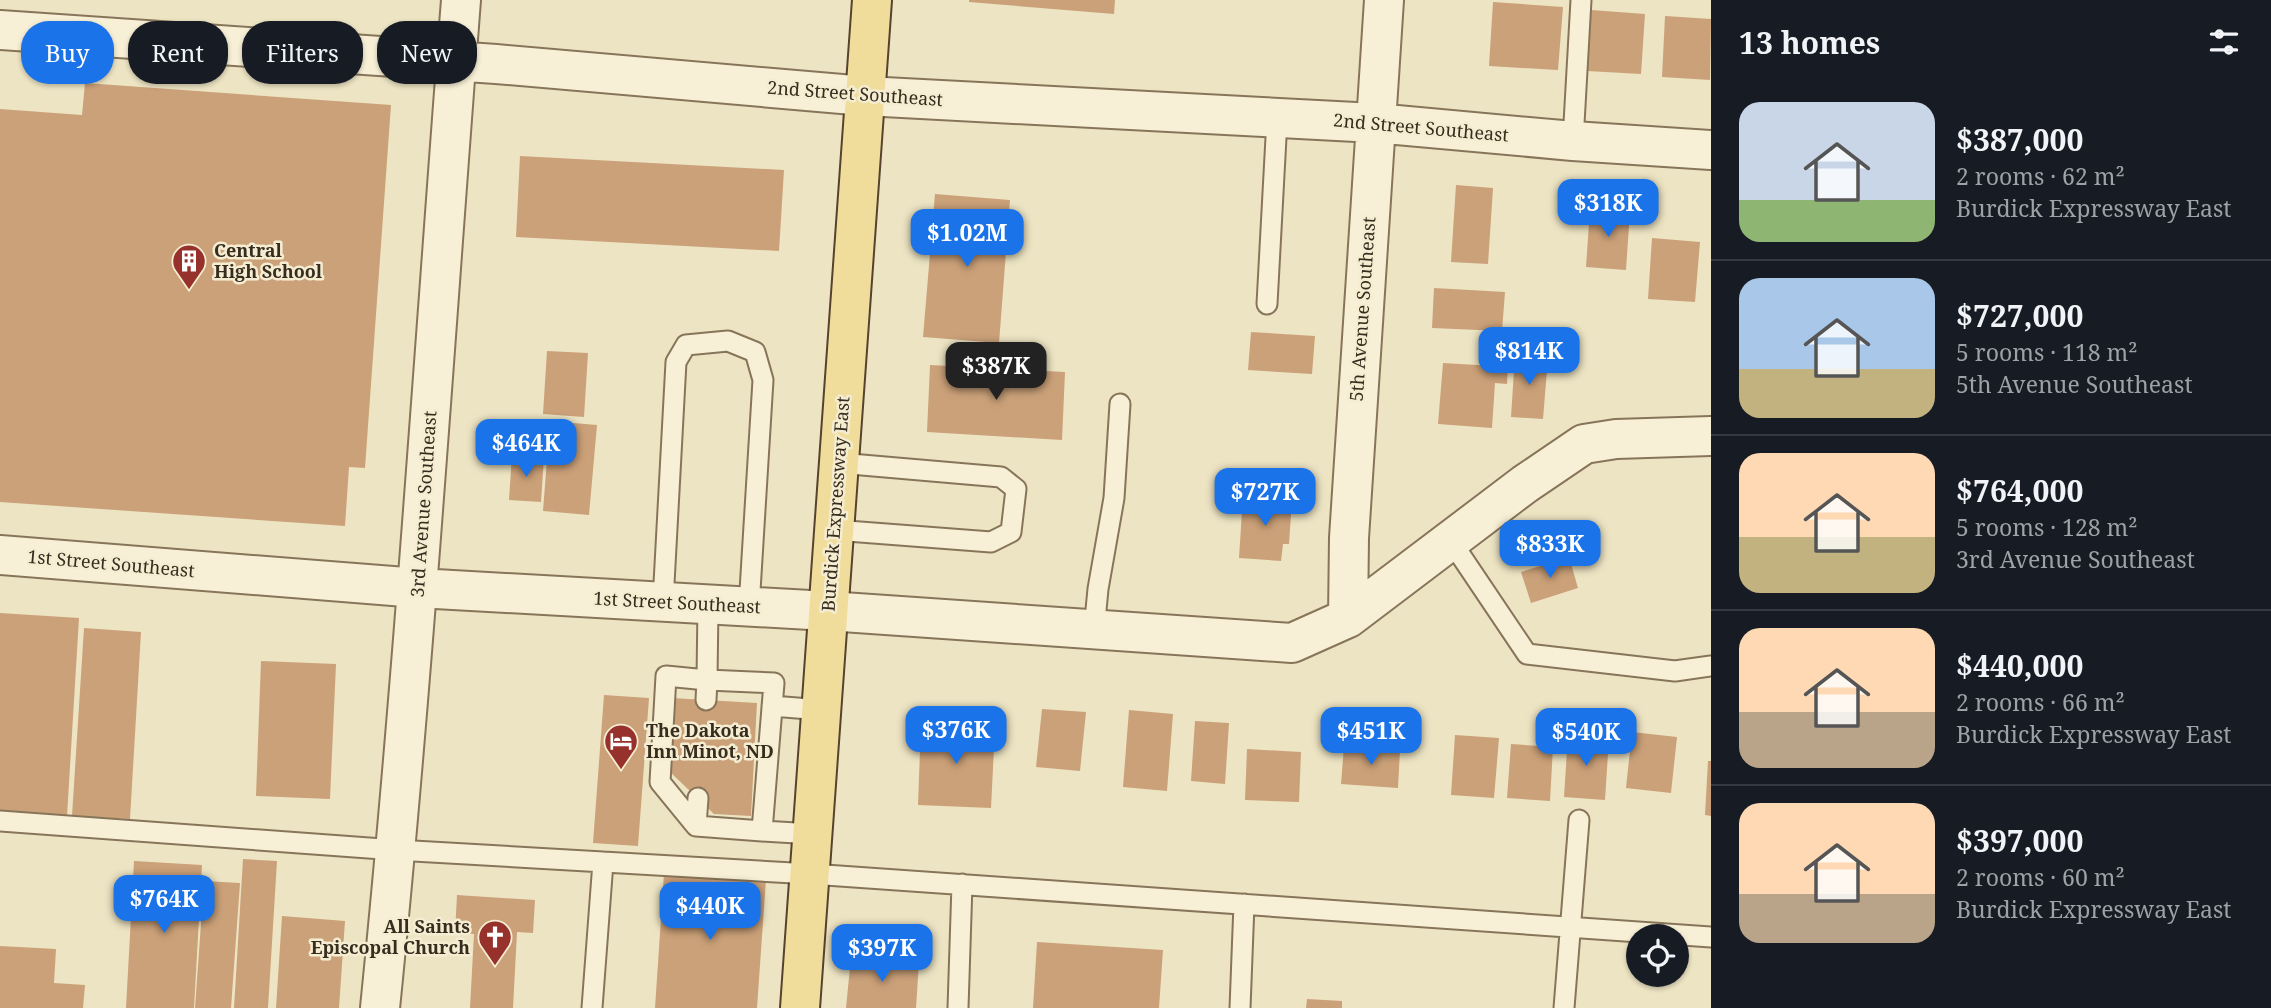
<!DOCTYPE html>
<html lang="en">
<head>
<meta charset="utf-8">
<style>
  :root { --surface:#171b24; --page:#242831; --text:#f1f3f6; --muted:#9ea1a6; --line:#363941; --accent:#1a73e8 }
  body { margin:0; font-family:"Noto Serif",serif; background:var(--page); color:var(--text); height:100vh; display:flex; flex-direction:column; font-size:26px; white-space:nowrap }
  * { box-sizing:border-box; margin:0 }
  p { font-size:23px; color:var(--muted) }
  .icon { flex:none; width:38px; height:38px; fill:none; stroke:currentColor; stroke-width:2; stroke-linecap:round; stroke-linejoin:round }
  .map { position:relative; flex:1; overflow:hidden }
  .sheet { display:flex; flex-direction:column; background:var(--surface); width:560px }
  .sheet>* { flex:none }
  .hud { position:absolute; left:21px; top:21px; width:665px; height:63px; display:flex; gap:14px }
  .controls { position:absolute; left:1626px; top:924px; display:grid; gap:14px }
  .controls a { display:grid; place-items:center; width:63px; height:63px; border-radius:50%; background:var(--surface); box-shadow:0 2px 5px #0004; font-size:35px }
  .price { position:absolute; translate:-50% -60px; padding:0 16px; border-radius:14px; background:var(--accent); color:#fff; font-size:23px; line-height:46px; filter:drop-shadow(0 2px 4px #0008) }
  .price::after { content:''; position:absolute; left:50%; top:42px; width:21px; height:16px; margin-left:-10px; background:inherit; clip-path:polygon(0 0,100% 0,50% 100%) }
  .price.active { background:#222; color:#fff }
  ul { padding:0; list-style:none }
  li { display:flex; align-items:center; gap:21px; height:175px; padding:0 28px }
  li+li { border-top:2px solid var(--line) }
  li span { display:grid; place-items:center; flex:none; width:196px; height:140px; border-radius:21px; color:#555 }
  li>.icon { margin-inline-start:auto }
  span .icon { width:84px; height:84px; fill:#fffc; stroke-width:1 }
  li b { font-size:30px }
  h2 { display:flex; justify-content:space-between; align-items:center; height:84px; padding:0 28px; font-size:30px }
  .tag { padding:0 24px; border-radius:28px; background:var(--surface); box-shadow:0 2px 5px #0004; font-size:24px; line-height:63px }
  .tag.active { background:var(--accent); color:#fff }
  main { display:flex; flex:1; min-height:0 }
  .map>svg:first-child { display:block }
</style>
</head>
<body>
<main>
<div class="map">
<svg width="1711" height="1008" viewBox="0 0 1711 1008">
  <rect width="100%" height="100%" fill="#ede4c3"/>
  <path fill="#cba179" d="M 969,0 L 1115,0 L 1114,14 L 969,2 Z
    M 1493,2 L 1563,7 L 1558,70 L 1489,66 Z
    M 1591,10 L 1645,14 L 1641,74 L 1587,71 Z
    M 1665,16 L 1711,19 L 1710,80 L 1662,77 Z
    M 85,83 L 391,105 L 365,468 L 349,467 L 345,526 L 0,502 L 0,109 L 82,115 Z
    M 520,156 L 784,170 L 779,251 L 516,237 Z
    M 1456,185 L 1493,188 L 1488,264 L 1451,262 Z
    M 935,194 L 1010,200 L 999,343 L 923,337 Z
    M 1590,209 L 1630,211 L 1626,270 L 1586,267 Z
    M 1652,238 L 1700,242 L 1695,302 L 1648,299 Z
    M 1434,288 L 1505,292 L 1502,331 L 1432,328 Z
    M 1251,332 L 1315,336 L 1312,374 L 1248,370 Z
    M 547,351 L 588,353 L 584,417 L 543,414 Z
    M 1515,355 L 1548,358 L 1543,419 L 1511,417 Z
    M 1494,361 L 1508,362 L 1507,384 L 1495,383 L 1492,428 L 1438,424 L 1443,363 L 1494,366 Z
    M 930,365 L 1065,372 L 1062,440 L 927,432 Z
    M 550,421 L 597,425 L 589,515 L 543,511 Z
    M 512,455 L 544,457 L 541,502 L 509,500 Z
    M 1243,496 L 1292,500 L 1289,544 L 1283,544 L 1281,561 L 1239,558 Z
    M 1569,557 L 1578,588 L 1531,603 L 1521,572 Z
    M 0,613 L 79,618 L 67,816 L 0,811 Z
    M 84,628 L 141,632 L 130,819 L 72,816 Z
    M 261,661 L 336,664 L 330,799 L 256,796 Z
    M 604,695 L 649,698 L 638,846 L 593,843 Z
    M 672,698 L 757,703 L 751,816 L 714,814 L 668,770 Z
    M 1042,709 L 1086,712 L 1080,771 L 1036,767 Z
    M 1129,710 L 1173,714 L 1167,791 L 1123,787 Z
    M 1195,721 L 1229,723 L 1225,784 L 1191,781 Z
    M 921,724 L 995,728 L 991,808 L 918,805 Z
    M 1632,732 L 1677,737 L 1671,793 L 1626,788 Z
    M 1455,735 L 1499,738 L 1494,798 L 1451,795 Z
    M 1568,735 L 1609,738 L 1605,800 L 1564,797 Z
    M 1511,744 L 1553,747 L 1550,801 L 1507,798 Z
    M 1344,746 L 1400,750 L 1398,788 L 1341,784 Z
    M 1247,749 L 1301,752 L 1299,802 L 1245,800 Z
    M 1708,761 L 1711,761 L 1711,816 L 1705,815 Z
    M 243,859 L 277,861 L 268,1008 L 234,1008 Z
    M 134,861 L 202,865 L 194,1008 L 126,1008 Z
    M 664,873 L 766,879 L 757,1008 L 655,1008 Z
    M 204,881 L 240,883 L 231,1008 L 195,1008 Z
    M 457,895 L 535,900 L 533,933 L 517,932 L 513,1008 L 470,1008 L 474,934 L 455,933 Z
    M 282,916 L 345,921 L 339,1008 L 276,1008 Z
    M 1037,942 L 1163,950 L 1159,1008 L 1033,1008 Z
    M 0,946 L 56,949 L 54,983 L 85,985 L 83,1008 L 0,1008 Z
    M 851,957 L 919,962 L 916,1008 L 846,1008 Z
    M 1307,999 L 1342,1001 L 1342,1008 L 1306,1008 Z"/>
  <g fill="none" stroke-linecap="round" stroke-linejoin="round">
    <g stroke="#87755a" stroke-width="23">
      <path id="service" d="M 1573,141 L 1581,0
        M 1267,304 L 1277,119
        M 834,530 L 991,542 L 1011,532 L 1016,489 L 1001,477 L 839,463
        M 1451,541 L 1527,654 L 1675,671 L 1711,666
        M 663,602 L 676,362 L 686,345 L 728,341 L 755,352 L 763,380 L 749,607
        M 1094,631 L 1098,589 L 1114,498 L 1120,404
        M 706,700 L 707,680 L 666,676 L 660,782 L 696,826 L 762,831 L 774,683 L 707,680 L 708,605
        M 772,706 L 822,710
        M 0,821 L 396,850 L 811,874 L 1711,937
        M 696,826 L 698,798
        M 762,831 L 813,834
        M 592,1008 L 603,862
        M 958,1008 L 962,884
        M 1240,1008 L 1244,904
        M 1564,1008 L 1579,820"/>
    </g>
    <g stroke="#87755a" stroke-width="42">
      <path id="minor" d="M 0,30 L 496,64 L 865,96 L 1375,123 L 1573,141 L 1711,150
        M 0,555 L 418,588 L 828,611 L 1292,643 L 1348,618 L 1525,484 L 1584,444 L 1616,439 L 1711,436
        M 1348,618 L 1349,538 L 1384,0
        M 380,1008 C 414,673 435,336 461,0"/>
    </g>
    <g stroke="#55432e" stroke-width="42">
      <path id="primary" d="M 800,1008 L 872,0"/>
    </g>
    <use href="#service" stroke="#f8f0d6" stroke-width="19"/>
    <use href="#minor" stroke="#f8f0d6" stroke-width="38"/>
    <use href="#primary" stroke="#f0dc9b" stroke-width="38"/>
  </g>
  <defs>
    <g id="building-pin" transform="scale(1.75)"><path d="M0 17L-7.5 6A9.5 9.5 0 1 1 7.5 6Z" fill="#96322b" stroke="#f5edd2"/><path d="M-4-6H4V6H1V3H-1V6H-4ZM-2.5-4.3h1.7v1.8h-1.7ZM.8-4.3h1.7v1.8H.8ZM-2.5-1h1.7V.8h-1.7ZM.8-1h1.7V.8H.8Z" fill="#fff"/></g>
    <g id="hotel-pin" transform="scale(1.75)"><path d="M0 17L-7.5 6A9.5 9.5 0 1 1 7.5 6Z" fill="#96322b" stroke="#f5edd2"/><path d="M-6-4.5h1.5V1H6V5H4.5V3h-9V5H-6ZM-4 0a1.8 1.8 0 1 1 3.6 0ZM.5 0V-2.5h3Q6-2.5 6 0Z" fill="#fff"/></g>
    <g id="church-pin" transform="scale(1.75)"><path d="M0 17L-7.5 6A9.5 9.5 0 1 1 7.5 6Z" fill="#96322b" stroke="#f5edd2"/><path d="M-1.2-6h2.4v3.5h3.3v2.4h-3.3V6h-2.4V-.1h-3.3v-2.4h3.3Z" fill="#fff"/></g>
  </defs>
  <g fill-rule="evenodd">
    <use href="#building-pin" x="189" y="261"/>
    <use href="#hotel-pin" x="621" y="741"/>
    <use href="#church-pin" x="495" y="937"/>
  </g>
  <g text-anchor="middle" stroke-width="5" stroke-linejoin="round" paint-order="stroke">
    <g font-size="18" fill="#372c1e" stroke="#f5edd2">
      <text transform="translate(855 94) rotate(4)" y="6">2nd Street Southeast</text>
      <text transform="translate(1421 128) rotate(5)" y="6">2nd Street Southeast</text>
      <text transform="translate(1363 309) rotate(-86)" y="6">5th Avenue Southeast</text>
      <text transform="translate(424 504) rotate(-86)" y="6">3rd Avenue Southeast</text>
      <text transform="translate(836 504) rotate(-86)" y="6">Burdick Expressway East</text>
      <text transform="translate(111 564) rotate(5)" y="6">1st Street Southeast</text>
      <text transform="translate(677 603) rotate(3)" y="6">1st Street Southeast</text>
    </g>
    <g font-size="18" font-weight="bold" fill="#372c1e" stroke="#f5edd2" text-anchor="start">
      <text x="214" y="257">Central<tspan x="214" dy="21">High School</tspan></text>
      <text x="646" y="737">The Dakota<tspan x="646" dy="21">Inn Minot, ND</tspan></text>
      <text x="470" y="933" text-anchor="end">All Saints<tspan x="470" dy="21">Episcopal Church</tspan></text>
    </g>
  </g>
</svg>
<div class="controls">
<a><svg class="icon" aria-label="locate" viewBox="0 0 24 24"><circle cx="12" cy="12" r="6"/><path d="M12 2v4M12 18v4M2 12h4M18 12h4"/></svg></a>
</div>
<b class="price" style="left:1608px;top:239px">$318K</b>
<b class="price" style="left:967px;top:269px">$1.02M</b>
<b class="price" style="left:1529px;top:387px">$814K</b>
<b class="price active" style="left:996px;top:402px">$387K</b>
<b class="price" style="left:526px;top:479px">$464K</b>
<b class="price" style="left:1265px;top:528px">$727K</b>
<b class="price" style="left:1550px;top:580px">$833K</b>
<b class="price" style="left:956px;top:766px">$376K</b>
<b class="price" style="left:1371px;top:767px">$451K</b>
<b class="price" style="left:1586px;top:768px">$540K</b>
<b class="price" style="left:164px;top:935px">$764K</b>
<b class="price" style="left:710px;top:942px">$440K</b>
<b class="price" style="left:882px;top:984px">$397K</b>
<div class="hud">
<a class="tag active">Buy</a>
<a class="tag">Rent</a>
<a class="tag">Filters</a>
<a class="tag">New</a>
</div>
</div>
<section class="sheet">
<h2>13 homes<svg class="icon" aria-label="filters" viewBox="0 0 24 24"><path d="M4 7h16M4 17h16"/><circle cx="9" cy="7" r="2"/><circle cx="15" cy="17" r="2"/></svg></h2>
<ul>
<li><span style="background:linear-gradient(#c9d6e8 70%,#8fb573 0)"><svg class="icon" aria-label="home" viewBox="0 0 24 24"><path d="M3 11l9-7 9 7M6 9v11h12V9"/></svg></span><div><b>$387,000</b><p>2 rooms · 62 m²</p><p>Burdick Expressway East</p></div></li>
<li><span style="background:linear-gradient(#a9c7e8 65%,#c2b280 0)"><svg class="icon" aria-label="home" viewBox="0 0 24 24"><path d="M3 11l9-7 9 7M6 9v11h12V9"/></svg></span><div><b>$727,000</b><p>5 rooms · 118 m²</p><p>5th Avenue Southeast</p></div></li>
<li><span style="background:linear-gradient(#ffd9b3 60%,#c2b280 0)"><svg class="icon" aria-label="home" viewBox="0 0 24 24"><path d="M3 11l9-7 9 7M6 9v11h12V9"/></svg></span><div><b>$764,000</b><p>5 rooms · 128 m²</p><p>3rd Avenue Southeast</p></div></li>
<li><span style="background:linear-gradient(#ffd9b3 60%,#b9a48a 0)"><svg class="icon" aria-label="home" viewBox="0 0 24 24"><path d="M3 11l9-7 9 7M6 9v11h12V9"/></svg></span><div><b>$440,000</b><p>2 rooms · 66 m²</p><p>Burdick Expressway East</p></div></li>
<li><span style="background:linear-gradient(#ffd9b3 65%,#b9a48a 0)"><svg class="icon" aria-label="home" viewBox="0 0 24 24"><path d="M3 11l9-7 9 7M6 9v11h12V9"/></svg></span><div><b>$397,000</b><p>2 rooms · 60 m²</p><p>Burdick Expressway East</p></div></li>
</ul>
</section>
</main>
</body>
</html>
